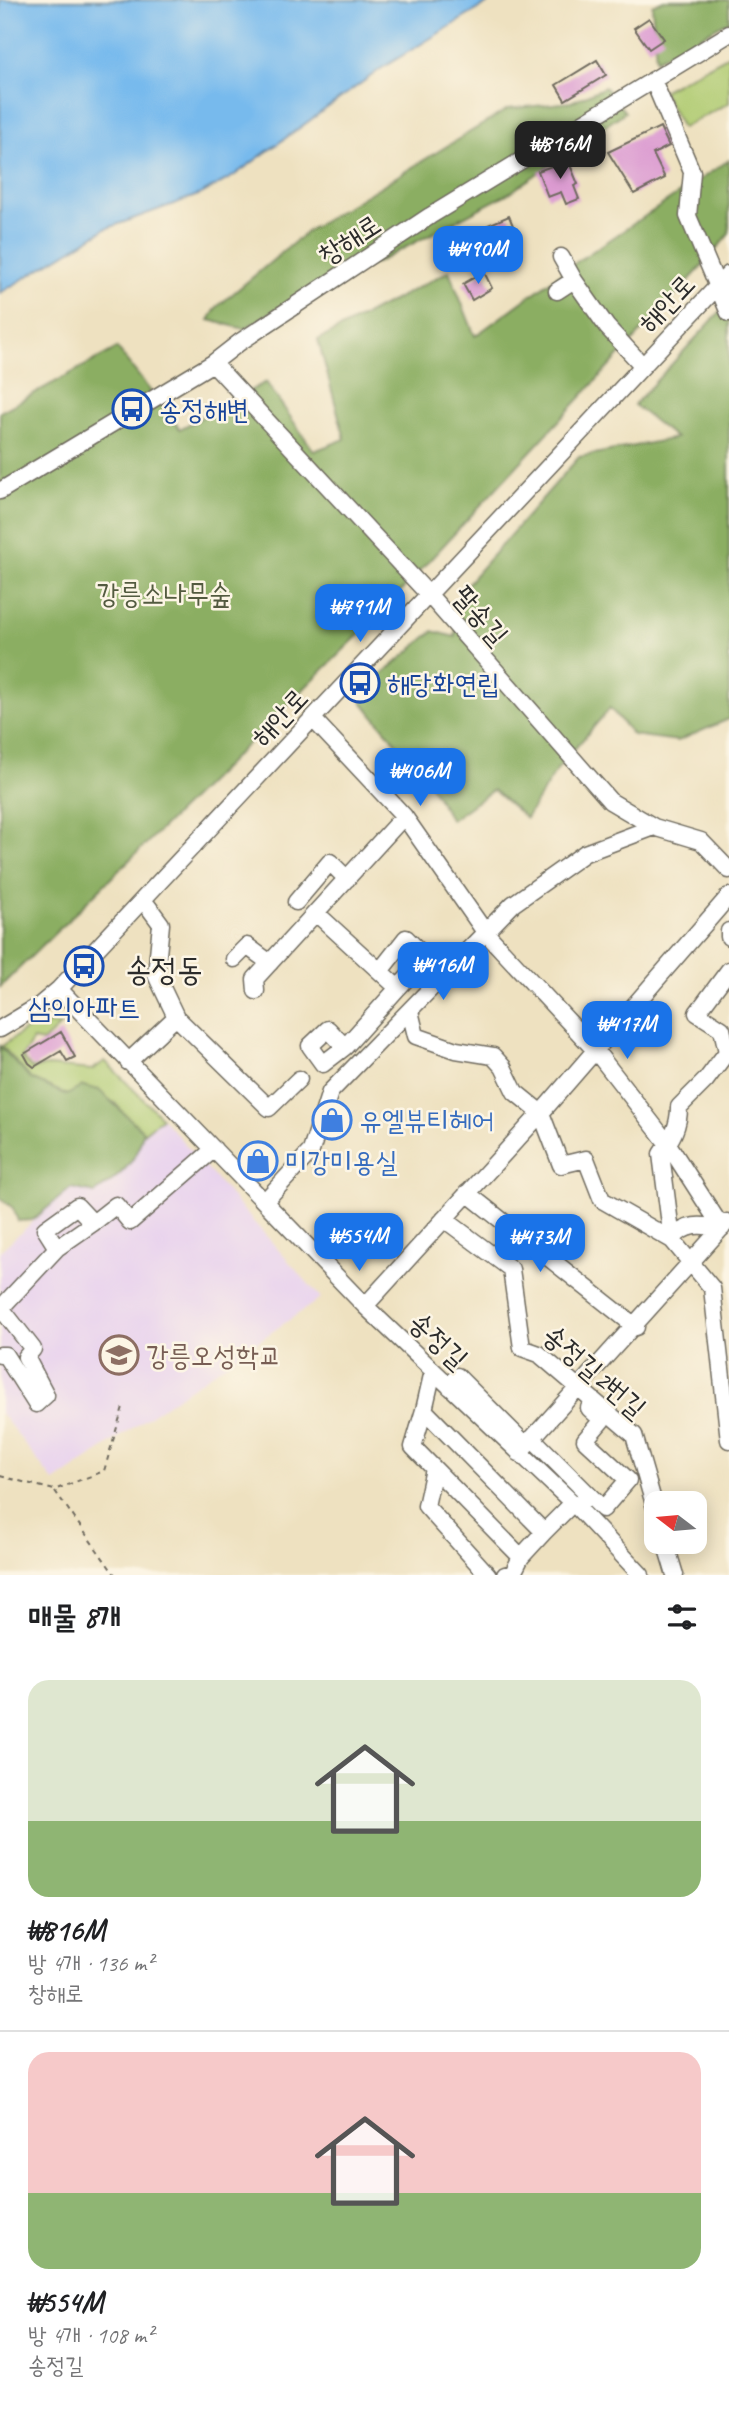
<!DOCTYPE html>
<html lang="ko">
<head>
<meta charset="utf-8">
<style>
  :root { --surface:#fff; --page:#f6f6f6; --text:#202124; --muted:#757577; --line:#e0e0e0; --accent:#1a73e8 }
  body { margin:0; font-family:Caveat,"Poor Story",sans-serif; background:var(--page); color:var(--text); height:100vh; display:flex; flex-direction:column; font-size:26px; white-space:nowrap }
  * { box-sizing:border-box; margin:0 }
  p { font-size:23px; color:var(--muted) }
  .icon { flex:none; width:38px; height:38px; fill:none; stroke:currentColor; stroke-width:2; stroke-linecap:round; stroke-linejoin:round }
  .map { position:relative; height:1575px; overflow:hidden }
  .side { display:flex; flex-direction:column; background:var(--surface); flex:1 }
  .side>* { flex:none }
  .needle { width:46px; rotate:286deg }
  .buttons { position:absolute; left:644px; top:1491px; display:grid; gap:14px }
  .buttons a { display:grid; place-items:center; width:63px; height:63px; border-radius:14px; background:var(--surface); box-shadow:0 4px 18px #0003; font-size:35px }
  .price { position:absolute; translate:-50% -60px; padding:0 16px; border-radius:14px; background:var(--accent); color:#fff; font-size:23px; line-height:46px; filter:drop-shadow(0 2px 4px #0008) }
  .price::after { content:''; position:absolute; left:50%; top:42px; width:21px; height:16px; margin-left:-10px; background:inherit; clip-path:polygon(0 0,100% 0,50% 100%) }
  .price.on { background:#222; color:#fff }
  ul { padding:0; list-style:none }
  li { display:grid; align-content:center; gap:14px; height:371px; padding:0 28px }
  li+li { border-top:2px solid var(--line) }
  li span { display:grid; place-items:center; height:217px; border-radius:21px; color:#555 }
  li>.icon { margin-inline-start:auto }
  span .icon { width:126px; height:126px; fill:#fffc; stroke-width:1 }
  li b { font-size:30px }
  h2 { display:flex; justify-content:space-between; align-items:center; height:84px; padding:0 28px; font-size:30px }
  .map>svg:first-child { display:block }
</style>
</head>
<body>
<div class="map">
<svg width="729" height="1575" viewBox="0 0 729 1575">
  <rect width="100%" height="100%" fill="#fcf5e5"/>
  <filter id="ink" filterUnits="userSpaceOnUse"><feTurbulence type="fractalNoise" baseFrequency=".0143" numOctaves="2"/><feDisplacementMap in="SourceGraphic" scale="14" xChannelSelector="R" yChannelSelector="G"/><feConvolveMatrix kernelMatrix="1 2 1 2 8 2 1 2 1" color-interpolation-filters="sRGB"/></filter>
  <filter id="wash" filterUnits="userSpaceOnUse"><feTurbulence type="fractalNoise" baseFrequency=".00686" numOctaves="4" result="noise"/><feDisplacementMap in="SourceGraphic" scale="28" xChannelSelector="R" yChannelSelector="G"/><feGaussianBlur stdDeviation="1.57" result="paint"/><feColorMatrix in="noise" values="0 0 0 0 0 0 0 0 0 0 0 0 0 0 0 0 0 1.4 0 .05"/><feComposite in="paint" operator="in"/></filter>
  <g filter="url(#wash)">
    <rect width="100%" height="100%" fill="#eee1c0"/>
    <path fill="#e8d2ee" d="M 162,1118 L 321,1298 L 54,1482 L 0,1412 L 0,1251 L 71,1188 L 79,1189 L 143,1131 Z"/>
    <path fill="#afca70" stroke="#6d7a4e" stroke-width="2" d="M 729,55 L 729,103 L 682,128 L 662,91 Z
      M 37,1022 L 61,1025 L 43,1042 L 33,1040 L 22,1057 L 31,1068 L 49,1066 L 92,1070 L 105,1061 L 162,1118 L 142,1134 L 115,1103 L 83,1086 L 68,1095 L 31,1079 L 2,1046 Z"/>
    <path fill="#8bae62" stroke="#5b6c46" stroke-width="2" d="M 664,0 L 729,0 L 729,21 L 656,60 L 652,5 Z
      M 605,87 L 625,112 L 511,192 L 376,263 L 311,288 L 244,329 L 209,320 L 217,307 L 309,230 L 508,109 L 571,102 Z
      M 729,160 L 729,234 L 706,262 L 379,615 L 0,987 L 0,412 L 117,348 L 180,429 L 266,382 L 314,451 L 345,439 L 318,340 L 449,271 L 475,336 L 578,261 Z
      M 729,302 L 729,719 L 678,741 L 633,735 L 610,708 L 558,768 L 526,818 L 493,790 L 451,820 L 428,781 L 357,696 L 433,631 L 455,637 L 461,591 L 579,457 L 676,438 L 634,405 Z
      M 0,1046 L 31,1079 L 67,1095 L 83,1086 L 99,1090 L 143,1131 C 139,1161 119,1177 95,1193 L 71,1188 L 33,1220 L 18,1221 L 13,1208 L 0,1198 Z"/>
    <path fill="#77baed" stroke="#51728c" stroke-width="2" d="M 0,0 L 493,0 L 382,68 L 232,177 L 201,194 L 105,229 L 0,293 Z"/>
    <g id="blocks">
      <path fill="#dc9bd1" d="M 649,18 L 664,39 L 649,49 L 634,28 Z
        M 597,60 L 606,75 L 565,100 L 556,85 Z
        M 660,127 L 669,146 L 653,154 L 665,178 L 634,194 L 608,152 Z
        M 568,160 L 578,184 L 574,186 L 579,199 L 566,204 L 561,192 L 548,197 L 538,171 Z
        M 509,216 L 514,228 L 493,237 L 488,225 Z
        M 484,272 L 492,288 L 472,300 L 463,284 Z
        M 61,1032 L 75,1057 L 67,1061 L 61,1051 L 34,1067 L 29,1063 L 24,1054 Z"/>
    </g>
  </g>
  <g filter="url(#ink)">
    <use href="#blocks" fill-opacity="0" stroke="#6f6b5f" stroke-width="2"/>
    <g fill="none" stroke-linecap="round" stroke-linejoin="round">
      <g stroke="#6f6b5f" stroke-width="19">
        <path id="minor" d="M 653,80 L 692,172 L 688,216 L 729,313
          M 561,257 L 574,280
          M 557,291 L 574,280 L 607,327 L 643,366
          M 213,363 L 430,596 L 610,801 L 654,827 L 701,841 L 729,870
          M 0,491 L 213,363 L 240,342 L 430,216 L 729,34
          M 313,719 L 404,816 L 485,932 L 595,1050 L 668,1144 L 722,1228
          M 144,901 L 161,924 L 156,975 L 176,1017
          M 296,902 L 330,862 L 347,879
          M 316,913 L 398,988 L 345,1047 L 328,1029 L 310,1046 L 323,1064 L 345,1047
          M 729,931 L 729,937
          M 234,959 L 247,946 L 270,963
          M 380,971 L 406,938 L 426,958 L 398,988
          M 59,989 L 365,1306 L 577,1507 L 641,1575
          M 256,991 L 255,979 L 404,816
          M 410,1011 L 416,1036 L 456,1050 L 493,1056 L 503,1067 L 515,1092 L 541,1113 L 561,1165 L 586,1159 L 602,1200 L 672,1240 L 712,1288 L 729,1440
          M 0,1029 L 40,1005 L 59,989 L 729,274
          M 128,1062 L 176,1017 L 269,1108 L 299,1079
          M 467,1193 L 636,1327
          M 265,1201 L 311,1151 L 330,1092 L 513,904 L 585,853 L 654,827
          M 444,1219 L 511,1269 L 522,1348 L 539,1354 L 634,1435 L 656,1511
          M 93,1223 L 57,1248 L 45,1229 L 77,1206 L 93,1223 L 116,1205 L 130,1222 L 214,1149
          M 672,1240 L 661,1154 C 672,1138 679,1127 679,1107 L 706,1080 L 727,1052 L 722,1029 L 697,1013 L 729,970
          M 672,1240 C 685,1222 702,1225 722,1228
          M 365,1306 L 541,1113 L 729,896
          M 0,1309 L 57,1248
          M 0,1355 L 5,1355 L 36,1404 L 46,1395 L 26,1357 L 33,1349 L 1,1308
          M 433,1371 L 424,1410 L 544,1532 L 573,1503
          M 450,1387 L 457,1376 L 526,1445
          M 424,1410 L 413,1447 L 521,1557 L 544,1532
          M 532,1438 L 588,1494
          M 519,1453 L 727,1222
          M 434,1469 L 426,1506 L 488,1575
          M 577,1507 L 588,1494 L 603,1509 L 628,1480 L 585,1440 L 602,1420 L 589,1408
          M 665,1542 L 675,1575
          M 505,1575 L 513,1573 L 521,1557"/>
      </g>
      <path stroke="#6f6b5f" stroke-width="2" stroke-dasharray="5 5" stroke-linecap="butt" d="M 0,1476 L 54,1490 L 104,1471 L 123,1407
        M 55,1491 L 115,1575"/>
      <use href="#minor" stroke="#fff" stroke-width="16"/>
    </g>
  </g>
  <defs>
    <g id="bus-ring" transform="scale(2.0125)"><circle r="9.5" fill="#fcf5e5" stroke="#1a4fb4" stroke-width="1.5"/><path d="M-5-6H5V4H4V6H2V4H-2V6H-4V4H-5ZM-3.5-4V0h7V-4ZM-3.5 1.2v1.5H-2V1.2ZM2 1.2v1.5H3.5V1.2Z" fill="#1a4fb4"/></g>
    <g id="shop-ring" transform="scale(2.0125)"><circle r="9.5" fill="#fcf5e5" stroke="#3f7fe0" stroke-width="1.5"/><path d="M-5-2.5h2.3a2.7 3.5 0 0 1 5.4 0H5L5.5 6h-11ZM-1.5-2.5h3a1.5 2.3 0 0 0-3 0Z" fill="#3f7fe0"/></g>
    <g id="school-ring" transform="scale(2.0125)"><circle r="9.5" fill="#fcf5e5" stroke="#8d6e63" stroke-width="1.5"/><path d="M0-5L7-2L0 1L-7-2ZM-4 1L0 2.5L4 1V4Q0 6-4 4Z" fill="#8d6e63"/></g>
  </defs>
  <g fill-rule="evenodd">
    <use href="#bus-ring" x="132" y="409"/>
    <use href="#bus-ring" x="360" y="683"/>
    <use href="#bus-ring" x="84" y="966"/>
    <use href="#shop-ring" x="332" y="1120"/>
    <use href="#shop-ring" x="258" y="1161"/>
    <use href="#school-ring" x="119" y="1355"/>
  </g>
  <g text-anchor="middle" stroke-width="5" stroke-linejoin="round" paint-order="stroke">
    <g font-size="28" fill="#2b2b2b" stroke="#fcf5e5">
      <text transform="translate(349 239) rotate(-33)" y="10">창해로</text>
      <text transform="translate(666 303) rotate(-47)" y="10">해안로</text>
      <text transform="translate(481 615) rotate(49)" y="10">팔송길</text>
      <text transform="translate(279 717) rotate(-47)" y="10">해안로</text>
      <text transform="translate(439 1340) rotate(43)" y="10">송정길</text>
      <text transform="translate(595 1371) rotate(41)" y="10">송정길2번길</text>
    </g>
    <g font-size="28" fill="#164399" stroke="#fcf5e5" text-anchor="start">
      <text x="159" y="419">송정해변</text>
      <text x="387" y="693">해당화연립</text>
      <text x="84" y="1017" text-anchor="middle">삼익아파트</text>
    </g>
    <g font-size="28" fill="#535b40" stroke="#fcf5e5">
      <text x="164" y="603">강릉소나무숲</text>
    </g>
    <g font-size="28" fill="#366cbe" stroke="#fcf5e5" text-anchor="start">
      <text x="359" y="1130">유엘뷰티헤어</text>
      <text x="285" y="1171">미강미용실</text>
    </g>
    <g font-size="28" fill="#785e54" stroke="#fcf5e5" text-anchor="start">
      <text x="146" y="1365">강릉오성학교</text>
    </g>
    <g font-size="32" fill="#2b2b2b" stroke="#fcf5e5">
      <text x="164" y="980">송정동</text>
    </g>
  </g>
</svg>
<div class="buttons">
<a><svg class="needle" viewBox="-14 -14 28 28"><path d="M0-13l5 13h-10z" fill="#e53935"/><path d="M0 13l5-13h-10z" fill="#757577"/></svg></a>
</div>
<b class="price on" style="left:560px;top:181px">₩816M</b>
<b class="price" style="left:478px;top:286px">₩490M</b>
<b class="price" style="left:360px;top:644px">₩791M</b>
<b class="price" style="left:420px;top:808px">₩406M</b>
<b class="price" style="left:443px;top:1002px">₩416M</b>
<b class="price" style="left:627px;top:1061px">₩417M</b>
<b class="price" style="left:359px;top:1273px">₩554M</b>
<b class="price" style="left:540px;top:1274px">₩473M</b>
</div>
<section class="side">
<h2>매물 8개<svg class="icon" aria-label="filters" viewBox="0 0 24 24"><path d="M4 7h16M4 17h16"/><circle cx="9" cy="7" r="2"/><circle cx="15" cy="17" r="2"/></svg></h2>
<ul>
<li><span style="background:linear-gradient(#dfe7d0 65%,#8fb573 0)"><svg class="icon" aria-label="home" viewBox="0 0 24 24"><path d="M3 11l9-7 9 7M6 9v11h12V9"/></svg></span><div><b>₩816M</b><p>방 4개 · 136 m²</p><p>창해로</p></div></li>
<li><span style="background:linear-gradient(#f6c9c9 65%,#8fb573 0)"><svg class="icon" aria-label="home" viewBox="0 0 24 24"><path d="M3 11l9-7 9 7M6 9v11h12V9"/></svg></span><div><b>₩554M</b><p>방 4개 · 108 m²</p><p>송정길</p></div></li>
</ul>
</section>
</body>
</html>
